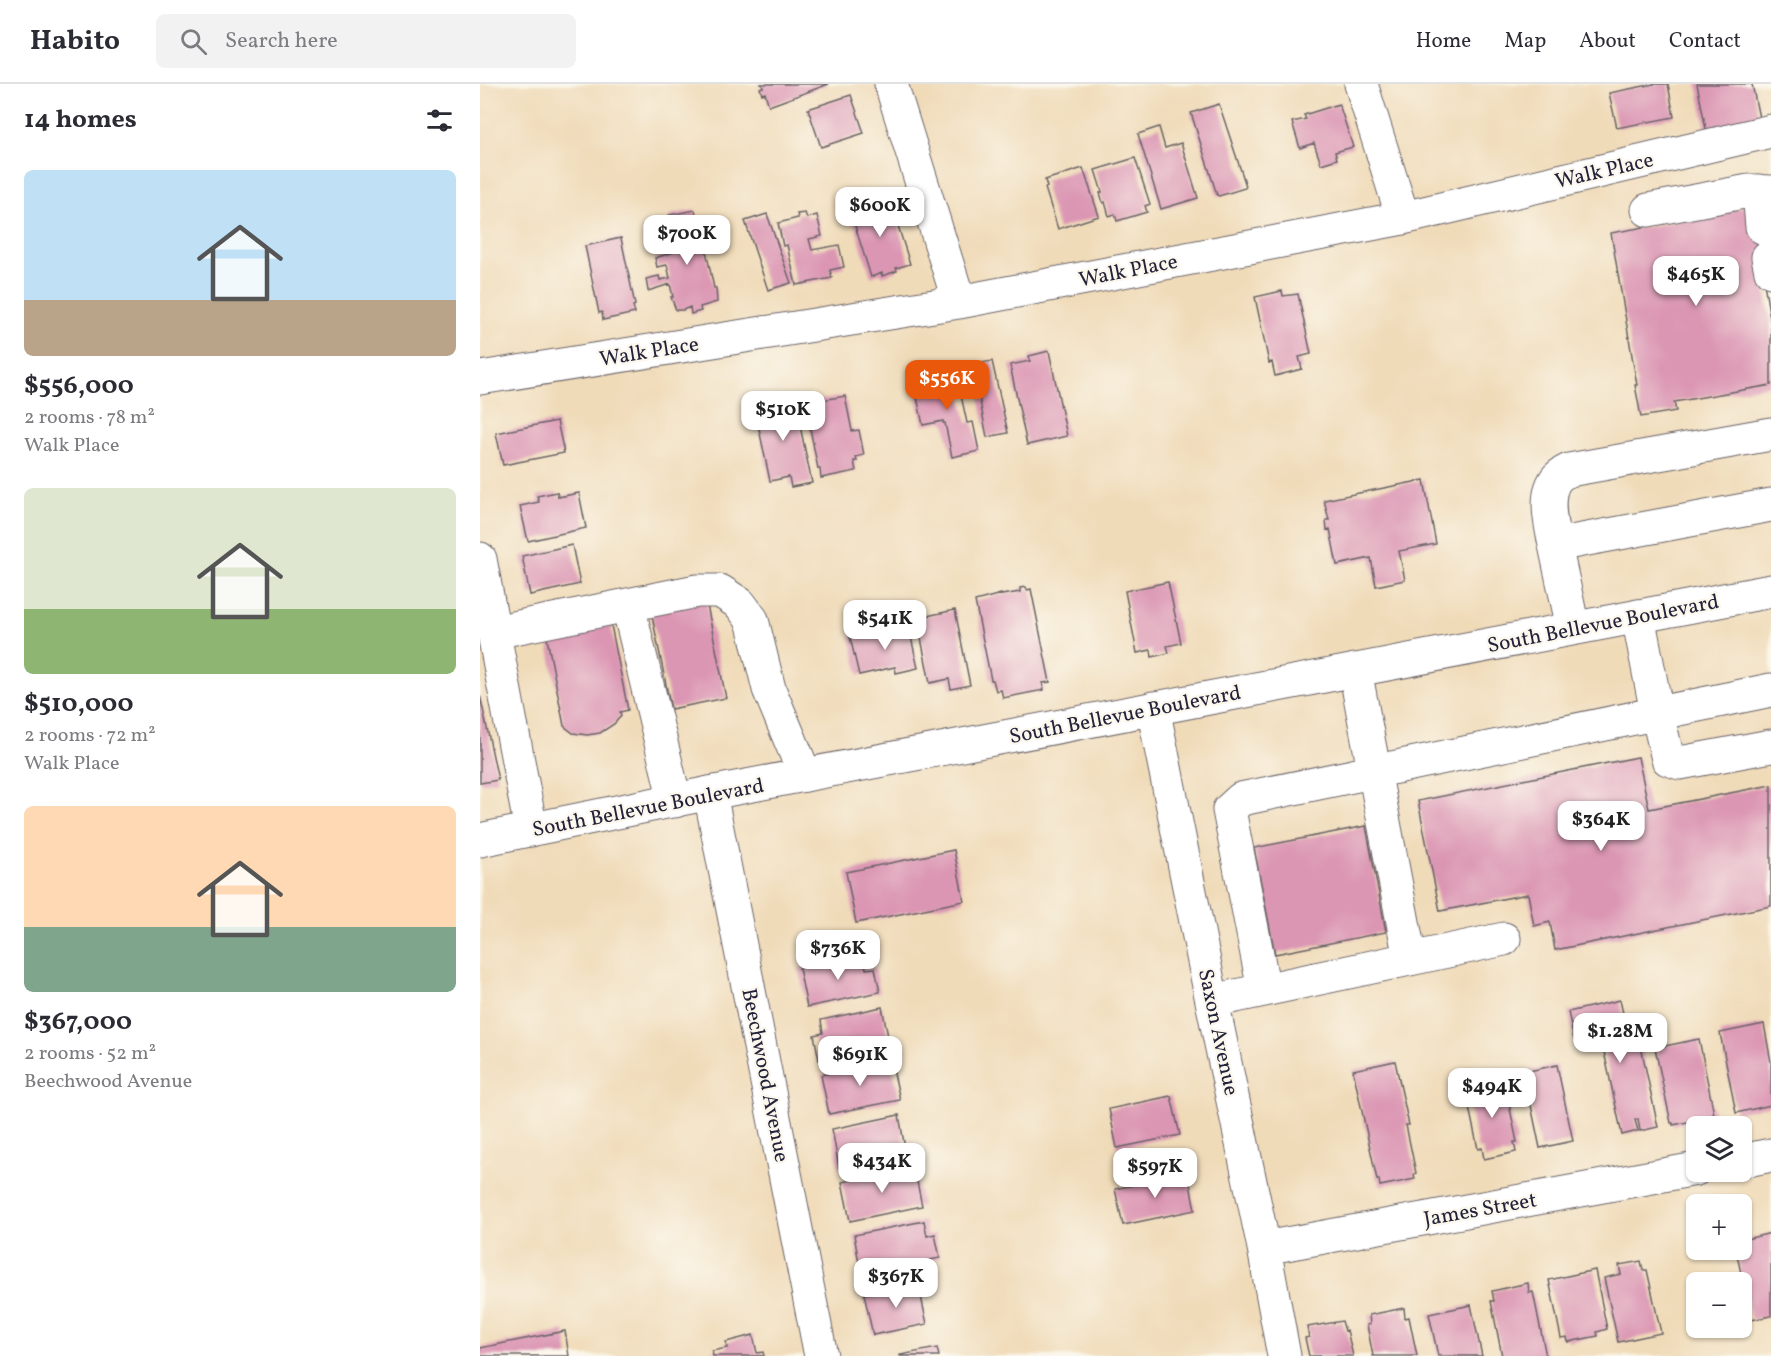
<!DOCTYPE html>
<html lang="en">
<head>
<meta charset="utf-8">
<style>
  :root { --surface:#fff; --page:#f2f2f3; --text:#2b2b33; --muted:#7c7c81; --line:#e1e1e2; --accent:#ea580c }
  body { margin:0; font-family:Vollkorn,serif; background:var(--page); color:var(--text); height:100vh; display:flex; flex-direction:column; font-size:22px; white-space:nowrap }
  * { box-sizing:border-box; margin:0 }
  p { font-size:20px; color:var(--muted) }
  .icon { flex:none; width:33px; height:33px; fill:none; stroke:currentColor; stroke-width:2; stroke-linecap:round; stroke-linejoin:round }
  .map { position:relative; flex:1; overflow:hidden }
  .drawer { display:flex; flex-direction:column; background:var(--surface); width:480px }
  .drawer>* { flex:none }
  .fabs { position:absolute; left:1206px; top:1032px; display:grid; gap:12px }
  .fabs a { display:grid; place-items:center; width:66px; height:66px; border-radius:9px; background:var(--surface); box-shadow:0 2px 4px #0004; font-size:30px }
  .price { position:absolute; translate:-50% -51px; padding:0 14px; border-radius:12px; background:#fff; color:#222; font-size:20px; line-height:39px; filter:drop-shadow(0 2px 3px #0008) }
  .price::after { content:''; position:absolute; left:50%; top:36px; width:18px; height:14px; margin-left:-9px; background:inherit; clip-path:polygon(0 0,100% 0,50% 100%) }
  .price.current { background:var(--accent); color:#fff }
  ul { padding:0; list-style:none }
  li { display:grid; align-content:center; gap:12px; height:318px; padding:0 24px }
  li span { display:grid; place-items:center; height:186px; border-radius:9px; color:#555 }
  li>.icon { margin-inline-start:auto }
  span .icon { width:108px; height:108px; fill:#fffc; stroke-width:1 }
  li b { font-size:26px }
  h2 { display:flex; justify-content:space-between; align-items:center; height:72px; padding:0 24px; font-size:26px }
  header { display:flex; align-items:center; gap:36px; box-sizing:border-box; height:84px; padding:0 30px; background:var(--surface); border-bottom:2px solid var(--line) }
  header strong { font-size:28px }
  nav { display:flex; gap:33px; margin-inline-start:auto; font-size:21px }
  .search { width:420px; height:54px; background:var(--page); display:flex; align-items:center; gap:15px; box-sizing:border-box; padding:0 21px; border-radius:9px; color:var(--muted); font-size:22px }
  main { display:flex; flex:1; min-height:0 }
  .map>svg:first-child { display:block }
</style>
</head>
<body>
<header>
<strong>Habito</strong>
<div class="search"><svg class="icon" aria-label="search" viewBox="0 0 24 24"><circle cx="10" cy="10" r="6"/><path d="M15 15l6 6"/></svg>Search here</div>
<nav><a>Home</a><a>Map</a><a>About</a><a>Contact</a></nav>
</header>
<main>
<section class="drawer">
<h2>14 homes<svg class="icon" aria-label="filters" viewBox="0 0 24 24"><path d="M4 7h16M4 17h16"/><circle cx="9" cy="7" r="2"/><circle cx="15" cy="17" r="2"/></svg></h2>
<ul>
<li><span style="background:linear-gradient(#bfe0f5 70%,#b9a48a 0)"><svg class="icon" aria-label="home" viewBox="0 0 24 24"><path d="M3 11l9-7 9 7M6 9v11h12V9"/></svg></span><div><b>$556,000</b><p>2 rooms · 78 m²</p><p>Walk Place</p></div></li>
<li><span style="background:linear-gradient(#dfe7d0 65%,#8fb573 0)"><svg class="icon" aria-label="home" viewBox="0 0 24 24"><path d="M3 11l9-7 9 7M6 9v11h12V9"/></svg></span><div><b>$510,000</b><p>2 rooms · 72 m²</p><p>Walk Place</p></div></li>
<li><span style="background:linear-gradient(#ffd9b3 65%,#7fa58c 0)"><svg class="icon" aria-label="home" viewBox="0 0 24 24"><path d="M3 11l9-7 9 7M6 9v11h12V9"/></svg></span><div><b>$367,000</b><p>2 rooms · 52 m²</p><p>Beechwood Avenue</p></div></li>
</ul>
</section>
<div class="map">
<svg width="1291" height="1272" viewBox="0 0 1291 1272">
  <rect width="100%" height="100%" fill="#fbf7ec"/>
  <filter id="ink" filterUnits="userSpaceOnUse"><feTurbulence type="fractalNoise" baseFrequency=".0167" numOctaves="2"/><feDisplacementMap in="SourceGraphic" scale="12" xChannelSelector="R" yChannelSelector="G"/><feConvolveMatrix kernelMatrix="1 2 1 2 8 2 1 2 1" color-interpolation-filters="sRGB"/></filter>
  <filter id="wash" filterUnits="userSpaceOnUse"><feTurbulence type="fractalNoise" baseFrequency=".008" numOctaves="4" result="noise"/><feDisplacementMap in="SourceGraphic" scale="24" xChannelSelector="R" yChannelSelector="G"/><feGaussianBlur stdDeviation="1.35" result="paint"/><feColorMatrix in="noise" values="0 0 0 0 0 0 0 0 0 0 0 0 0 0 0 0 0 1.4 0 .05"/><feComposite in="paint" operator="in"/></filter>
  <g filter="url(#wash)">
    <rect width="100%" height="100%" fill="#f0dbb9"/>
    <g id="blocks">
      <path fill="#db96b3" d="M 281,0 L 349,0 L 289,22 L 285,9 L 282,10 L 280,4 L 283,3 Z
        M 1174,0 L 1188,0 L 1194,33 L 1137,44 L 1129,9 Z
        M 1217,0 L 1272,0 L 1279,34 L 1226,45 Z
        M 371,11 L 384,49 L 341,63 L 328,25 Z
        M 739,20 L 766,102 L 765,104 L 739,112 L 737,111 L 711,29 Z
        M 859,20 L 873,63 L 855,68 L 857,75 L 841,80 L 834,59 L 820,64 L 812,38 L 826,35 L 824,31 Z
        M 679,43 L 685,64 L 701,59 L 718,114 L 681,125 L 658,50 Z
        M 655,74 L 670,120 L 665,122 L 667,128 L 637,137 L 635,130 L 629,132 L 625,118 L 623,119 L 620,109 L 622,108 L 615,86 Z
        M 603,84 L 619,132 L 578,145 L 565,104 L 567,103 L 565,96 Z
        M 410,116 L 430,180 L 416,184 L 417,187 L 402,192 L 402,189 L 391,193 L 371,129 L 385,124 L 384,120 L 392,117 L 394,122 Z
        M 1272,122 L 1291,142 L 1291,173 L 1280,175 L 1291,240 L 1291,301 L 1194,318 L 1196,327 L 1161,333 L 1155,301 L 1157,301 L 1131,149 L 1253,127 L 1252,125 Z
        M 215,126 L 223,162 L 225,162 L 234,204 L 236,204 L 237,218 L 220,223 L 221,227 L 211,230 L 210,223 L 203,226 L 196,226 L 191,213 L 193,213 L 190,200 L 168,207 L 166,195 L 179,192 L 180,196 L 190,194 L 187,181 L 177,183 L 175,174 L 194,168 L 189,131 Z
        M 325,129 L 327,134 L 337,131 L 342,152 L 329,155 L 332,166 L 359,161 L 364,183 L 350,186 L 352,194 L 316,201 L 307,161 L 303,162 L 298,139 L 318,134 L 317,130 Z
        M 287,130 L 311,199 L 288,206 L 265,137 Z
        M 141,154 L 155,221 L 153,222 L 155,229 L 123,236 L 122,228 L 119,229 L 105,162 Z
        M 802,207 L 803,212 L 818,210 L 831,270 L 819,273 L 822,285 L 795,292 L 792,278 L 789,279 L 775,213 Z
        M 569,267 L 587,352 L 547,361 L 530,281 L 550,277 L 549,272 Z
        M 512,277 L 528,349 L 507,353 L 494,287 L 496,287 L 495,280 Z
        M 475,284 L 487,339 L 493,338 L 499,367 L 472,373 L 465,339 L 463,339 L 463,337 L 443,341 L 434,299 L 444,297 L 444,295 L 459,294 L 458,287 Z
        M 365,312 L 372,347 L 379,346 L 384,371 L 376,373 L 377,377 L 374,377 L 376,387 L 341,394 L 340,385 L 338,385 L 325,319 Z
        M 314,313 L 332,399 L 311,403 L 309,393 L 290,397 L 274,321 Z
        M 77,337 L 84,369 L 23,381 L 16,349 Z
        M 944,396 L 956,460 L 919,467 L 925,496 L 896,502 L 891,474 L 857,481 L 850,445 L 847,446 L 846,436 L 849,436 L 844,416 Z
        M 77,408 L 78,413 L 99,409 L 106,444 L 48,457 L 40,422 L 59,418 L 57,412 Z
        M 92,461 L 100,500 L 50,511 L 42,472 Z
        M 688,498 L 701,559 L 687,562 L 689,569 L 672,573 L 671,566 L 657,569 L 645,507 Z
        M 546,503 L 547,506 L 551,505 L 570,598 L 563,599 L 564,606 L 523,614 L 521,606 L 516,607 L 513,596 L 511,596 L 495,517 L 521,510 L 521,511 L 540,508 L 540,504 Z
        M 226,516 L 246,614 L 191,625 L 171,527 Z
        M 475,526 L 490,601 L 471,605 L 469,595 L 450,599 L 437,534 Z
        M 428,540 L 438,584 L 416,589 L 415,583 L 379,591 L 370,553 Z
        M 131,541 L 148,626 L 140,628 L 141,632 L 134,640 L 120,649 L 107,651 L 93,649 L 84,642 L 66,549 Z
        M 0,611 L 18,696 L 0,699 Z
        M 1158,673 L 1169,725 L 1291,701 L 1291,822 L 1075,866 L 1070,838 L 1054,842 L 1048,810 L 960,827 L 938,717 Z
        M 886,742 L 906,848 L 795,870 L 774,764 Z
        M 474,766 L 484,817 L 376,839 L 366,788 Z
        M 383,871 L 386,885 L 395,884 L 400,908 L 327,923 L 319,884 Z
        M 1140,916 L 1149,956 L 1159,953 L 1178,1043 L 1160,1047 L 1158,1035 L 1155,1036 L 1158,1047 L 1142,1051 L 1120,949 L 1094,955 L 1088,928 Z
        M 402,923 L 410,962 L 339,976 L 334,951 L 343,949 L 341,936 Z
        M 1284,940 L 1291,978 L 1291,1021 L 1256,1029 L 1240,949 Z
        M 1219,955 L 1234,1030 L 1232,1031 L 1232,1033 L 1193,1041 L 1193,1039 L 1191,1039 L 1175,964 Z
        M 411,976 L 420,1016 L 349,1030 L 341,991 Z
        M 915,977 L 929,1041 L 926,1041 L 936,1089 L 934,1090 L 935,1095 L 900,1102 L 899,1096 L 897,1096 L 873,986 Z
        M 1077,981 L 1093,1057 L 1060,1064 L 1044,988 Z
        M 1024,996 L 1037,1058 L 1034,1058 L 1036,1068 L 1004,1075 L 1002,1064 L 998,1065 L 985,1005 Z
        M 691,1012 L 700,1051 L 637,1064 L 629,1025 Z
        M 419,1031 L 426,1070 L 359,1084 L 352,1045 Z
        M 434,1083 L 442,1122 L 370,1137 L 362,1098 Z
        M 708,1089 L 715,1126 L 643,1141 L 635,1105 Z
        M 444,1137 L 447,1152 L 455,1150 L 460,1174 L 381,1190 L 374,1151 Z
        M 1291,1149 L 1291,1232 L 1271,1236 L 1256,1166 L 1262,1166 L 1262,1156 Z
        M 1161,1177 L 1163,1186 L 1167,1186 L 1181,1249 L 1138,1258 L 1124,1194 L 1141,1190 L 1139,1181 Z
        M 1115,1186 L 1127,1245 L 1117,1248 L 1118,1252 L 1088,1258 L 1087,1253 L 1081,1254 L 1069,1196 Z
        M 438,1199 L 447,1240 L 393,1251 L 384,1210 Z
        M 1048,1199 L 1049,1209 L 1053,1208 L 1066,1272 L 1022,1272 L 1011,1217 L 1014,1217 L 1012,1207 Z
        M 991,1221 L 1002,1272 L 958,1272 L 949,1230 Z
        M 924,1224 L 925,1234 L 929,1233 L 937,1272 L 893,1272 L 887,1241 L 890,1240 L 889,1231 Z
        M 862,1237 L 865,1247 L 867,1246 L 873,1272 L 829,1272 L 825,1254 L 829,1253 L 827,1243 Z
        M 85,1247 L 89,1272 L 0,1272 L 0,1264 Z
        M 273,1251 L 277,1269 L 283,1268 L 284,1272 L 233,1272 L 232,1267 L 247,1264 L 246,1258 Z
        M 457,1264 L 459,1272 L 420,1272 L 420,1271 Z"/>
    </g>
  </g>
  <g filter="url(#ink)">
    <use href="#blocks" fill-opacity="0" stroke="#6a6367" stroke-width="1.5"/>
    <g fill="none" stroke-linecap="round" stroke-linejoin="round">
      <g stroke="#6a6367" stroke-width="35">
        <path id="minor" d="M 411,0 L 479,218
          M 881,0 L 923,134
          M 1279,107 L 1282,143
          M 1168,126 L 1269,107 L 1291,108
          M 1288,173 L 1291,187
          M 0,294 L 479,218 L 923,134 L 1291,47
          M 1075,461 C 1071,442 1063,410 1077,394 C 1079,391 1085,388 1089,386 L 1291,350
          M 0,475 L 51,746
          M 148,521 L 195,717
          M 1158,532 L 1177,629 L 1188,675 L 1200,679 L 1291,662
          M 1093,544 L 1075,461 L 1291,421
          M 14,548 L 217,507 L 240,507 L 260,520 L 272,536 L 289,605 L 325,691
          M 875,586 L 930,875
          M 673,624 L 732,917 L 784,1164 L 804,1272
          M 230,709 L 341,1272
          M 784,906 L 749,726 L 761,715 L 1291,606
          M 732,917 L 1024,855
          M 1262,1077 L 1291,1071
          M 784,1164 L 1216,1085"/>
      </g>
      <g stroke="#6a6367" stroke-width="35">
        <path id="major" d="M 0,756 L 230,709 L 1291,507"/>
      </g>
      <use href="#minor" stroke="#fff" stroke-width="33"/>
      <use href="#major" stroke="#fff" stroke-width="33"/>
    </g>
  </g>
  <g text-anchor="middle" stroke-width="4.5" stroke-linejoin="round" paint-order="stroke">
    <g font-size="21" fill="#22223b" stroke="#fbf7ec">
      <text transform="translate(1124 86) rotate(-13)" y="7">Walk Place</text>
      <text transform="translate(648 186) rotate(-11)" y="7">Walk Place</text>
      <text transform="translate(169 267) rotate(-9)" y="7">Walk Place</text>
      <text transform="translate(1123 539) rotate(-11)" y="7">South Bellevue Boulevard</text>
      <text transform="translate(645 630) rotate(-11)" y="7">South Bellevue Boulevard</text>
      <text transform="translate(168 723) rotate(-11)" y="7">South Bellevue Boulevard</text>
      <text transform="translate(739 948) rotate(78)" y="7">Saxon Avenue</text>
      <text transform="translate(286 991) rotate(79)" y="7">Beechwood Avenue</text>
      <text transform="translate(1000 1125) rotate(-10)" y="7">James Street</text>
    </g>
  </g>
</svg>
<div class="fabs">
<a><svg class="icon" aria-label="layers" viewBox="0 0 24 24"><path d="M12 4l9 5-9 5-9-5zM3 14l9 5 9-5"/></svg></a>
<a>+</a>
<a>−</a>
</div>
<b class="price" style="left:400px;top:154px">$600K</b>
<b class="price" style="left:207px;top:182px">$700K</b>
<b class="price" style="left:1216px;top:223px">$465K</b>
<b class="price current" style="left:467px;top:327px">$556K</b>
<b class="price" style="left:303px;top:358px">$510K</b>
<b class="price" style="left:405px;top:567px">$541K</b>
<b class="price" style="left:1121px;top:768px">$364K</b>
<b class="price" style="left:358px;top:897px">$736K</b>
<b class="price" style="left:1140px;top:980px">$1.28M</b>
<b class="price" style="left:380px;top:1003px">$691K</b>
<b class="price" style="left:1012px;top:1035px">$494K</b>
<b class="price" style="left:402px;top:1110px">$434K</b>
<b class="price" style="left:675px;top:1115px">$597K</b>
<b class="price" style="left:416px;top:1225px">$367K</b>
</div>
</main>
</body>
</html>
